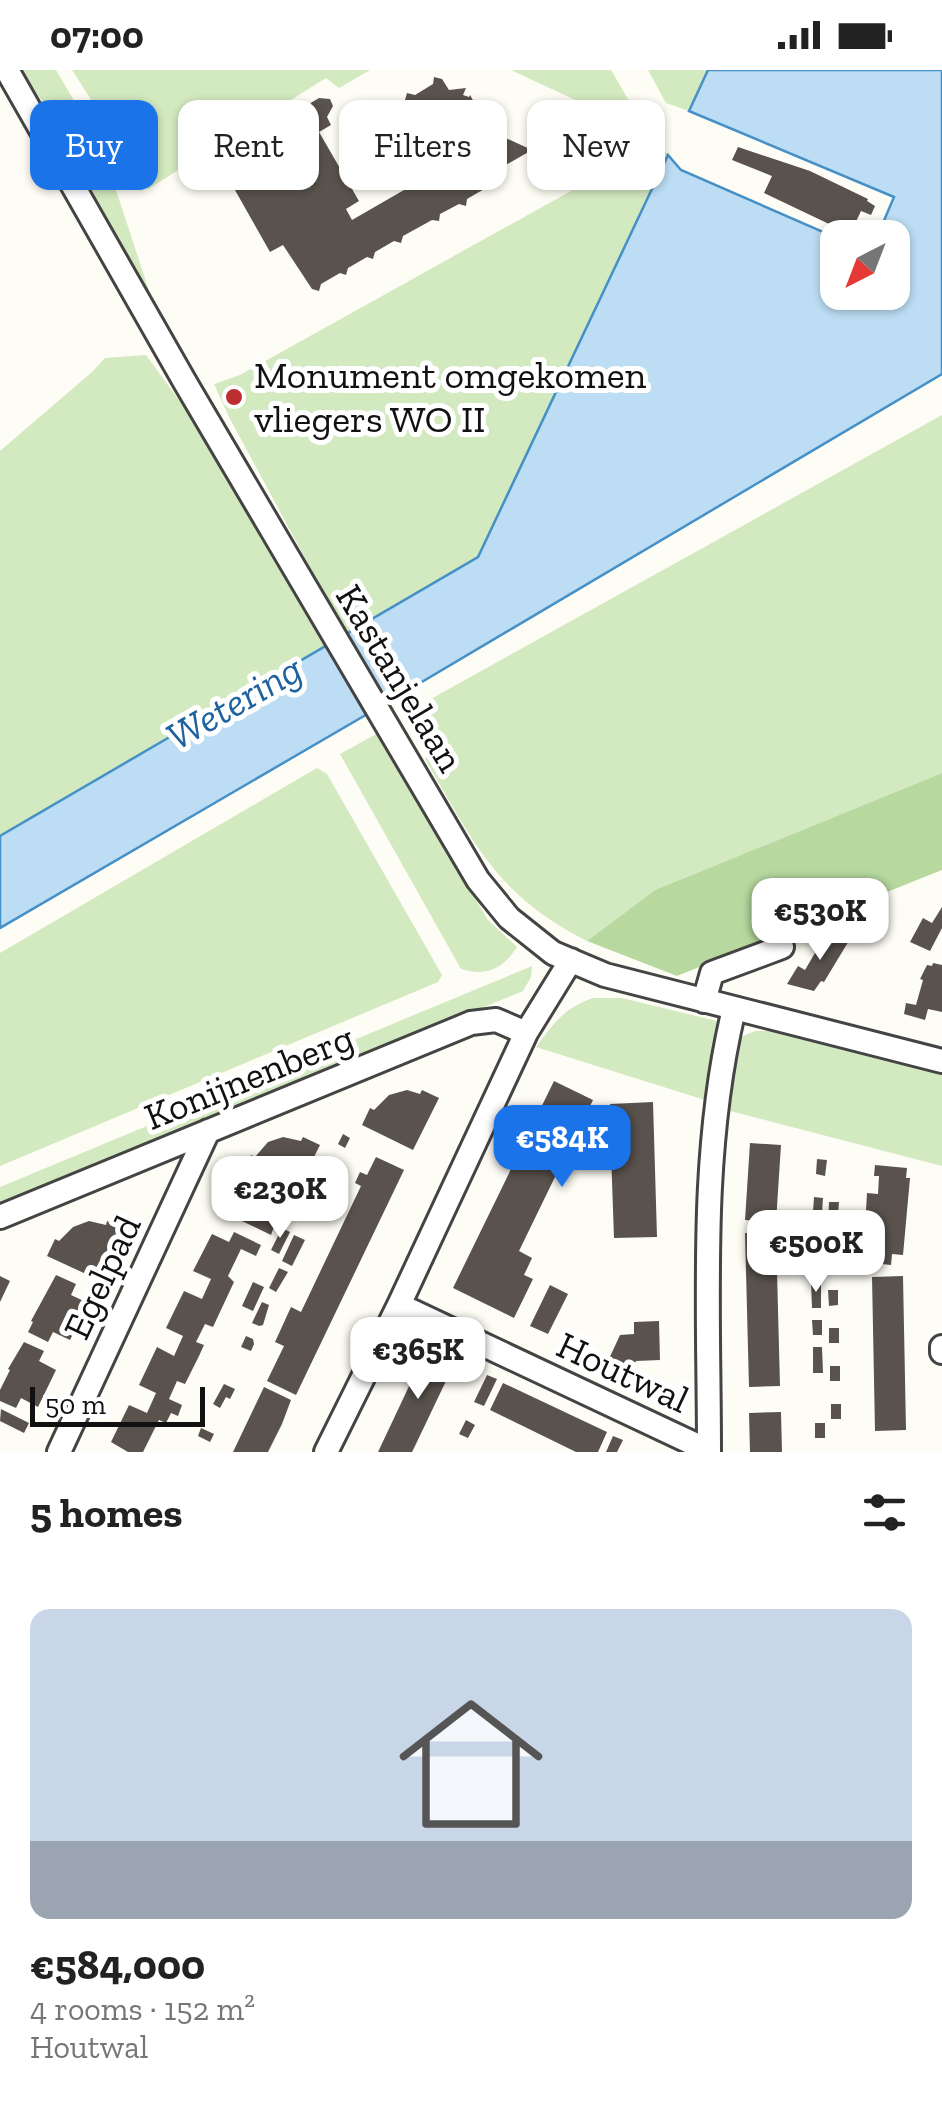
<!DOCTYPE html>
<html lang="en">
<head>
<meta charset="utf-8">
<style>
  :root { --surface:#fff; --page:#f6f6f6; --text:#222; --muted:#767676; --line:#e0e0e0; --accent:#1a73e8 }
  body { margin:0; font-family:"Zilla Slab",serif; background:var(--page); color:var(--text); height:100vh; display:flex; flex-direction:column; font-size:38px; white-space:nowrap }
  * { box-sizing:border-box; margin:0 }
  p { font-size:32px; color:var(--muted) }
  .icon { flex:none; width:55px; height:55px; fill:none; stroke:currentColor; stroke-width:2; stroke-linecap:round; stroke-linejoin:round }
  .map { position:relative; height:1382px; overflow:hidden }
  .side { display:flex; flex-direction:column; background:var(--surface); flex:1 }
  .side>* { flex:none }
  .hud { position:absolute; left:30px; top:30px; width:882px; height:90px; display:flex; gap:20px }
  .needle { width:65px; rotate:222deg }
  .buttons { position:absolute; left:820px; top:150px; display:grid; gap:20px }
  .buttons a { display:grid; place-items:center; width:90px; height:90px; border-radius:20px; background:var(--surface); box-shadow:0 2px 8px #0004; font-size:50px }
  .scale { position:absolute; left:30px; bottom:25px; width:175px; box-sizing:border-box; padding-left:10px; border:5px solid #111; border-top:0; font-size:28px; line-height:35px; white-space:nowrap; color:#111; -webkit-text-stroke:8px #fff; paint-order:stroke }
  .price { position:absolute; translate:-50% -85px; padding:0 22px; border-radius:20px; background:#fff; color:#222; font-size:32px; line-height:65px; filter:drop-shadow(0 2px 5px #0008) }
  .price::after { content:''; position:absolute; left:50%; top:60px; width:30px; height:22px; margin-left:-15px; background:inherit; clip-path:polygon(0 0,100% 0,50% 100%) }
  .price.current { background:var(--accent); color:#fff }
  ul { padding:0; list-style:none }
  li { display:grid; align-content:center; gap:20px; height:530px; padding:0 30px }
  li+li { border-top:2px solid var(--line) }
  li span { display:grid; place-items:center; height:310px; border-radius:20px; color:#555 }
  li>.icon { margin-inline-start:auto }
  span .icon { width:180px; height:180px; fill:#fffc; stroke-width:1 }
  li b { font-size:42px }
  h2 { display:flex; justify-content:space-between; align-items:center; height:120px; padding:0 30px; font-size:42px }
  .chip { padding:0 35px; border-radius:20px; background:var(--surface); box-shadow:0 2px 8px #0004; font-size:35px; line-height:90px }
  .chip.current { background:var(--accent); color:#fff }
  .status { display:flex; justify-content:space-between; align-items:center; height:70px; padding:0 50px; background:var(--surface); direction:ltr }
  .status svg { height:28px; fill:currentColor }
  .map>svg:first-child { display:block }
</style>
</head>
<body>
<div class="status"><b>07:00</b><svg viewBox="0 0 49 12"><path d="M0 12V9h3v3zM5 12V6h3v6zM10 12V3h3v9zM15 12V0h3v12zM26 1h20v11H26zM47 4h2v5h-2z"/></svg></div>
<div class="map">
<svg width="942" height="1382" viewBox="0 0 942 1382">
  <rect width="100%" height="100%" fill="#fefdf5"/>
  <path fill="#d3e9bf" d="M 23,0 L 56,0 L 79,39 C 50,55 35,21 23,0 Z
    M 72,0 L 370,0 L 339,18 L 326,8 L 148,119 Z
    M 511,0 L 611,0 L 645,58 L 633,57 Z
    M 648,0 L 708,0 L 689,41 L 666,33 Z
    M 85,61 L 116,120 L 153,233 L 130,198 L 68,90 C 67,75 73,69 85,61 Z
    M 657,73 L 668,85 L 478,487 L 346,564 L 229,347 L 214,314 L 240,305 Z
    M 146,285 L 211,374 L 327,575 L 0,766 L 0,381 L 92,302 L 105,288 Z
    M 942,345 L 942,703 L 655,820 L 587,871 C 496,825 474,773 425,689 C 438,678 435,671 425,659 L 413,657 L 402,645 Z
    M 378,663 L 488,850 L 517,877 C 503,899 486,907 461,899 L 340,684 Z
    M 317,698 L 327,704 L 442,905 L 438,912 L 0,1096 L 0,883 Z
    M 532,896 L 531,907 L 523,921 L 0,1136 L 0,1117 Z
    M 593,928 L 622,928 L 721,952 L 705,1030 L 536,977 C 554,953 564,938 593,928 Z
    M 755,961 L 779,961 L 942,1003 L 942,1096 L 730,1041 L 738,975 L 743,966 Z"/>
  <path fill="#b7d99f" d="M 942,703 L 942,800 L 677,906 L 587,871 L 655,820 Z"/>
  <path fill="#bcddf4" stroke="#4690c8" stroke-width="2.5" d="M 708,0 L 942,0 L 942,304 L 388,632 L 0,858 L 0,766 L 478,487 L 668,85 L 681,100 L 837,168 L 838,222 L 892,222 L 892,168 L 877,167 L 894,127 L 689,41 Z"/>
  <path fill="#59524d" d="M 434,7 L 442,9 L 449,20 L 466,18 L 463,25 L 469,27 L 470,25 L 475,34 L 471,52 L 489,61 L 497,58 L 499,65 L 532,80 L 481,109 L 486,118 L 467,129 L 466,136 L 459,134 L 440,144 L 439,151 L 432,150 L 403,166 L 401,173 L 394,171 L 375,182 L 373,189 L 367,187 L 348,198 L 346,205 L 340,203 L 321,214 L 319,221 L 312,219 L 283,175 L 270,182 L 231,113 L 224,117 L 214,99 L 222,94 L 220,90 L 258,68 L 238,37 L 250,31 L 266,63 L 301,43 L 299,40 L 319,28 L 330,29 L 333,36 L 327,47 L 331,55 L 319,62 L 359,131 L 346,139 L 352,150 L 404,120 L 385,88 L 388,86 L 383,78 L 375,83 L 360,57 L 379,46 L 380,39 L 387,41 L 405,30 L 407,23 L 415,25 L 433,14 Z
    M 738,77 L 810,101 L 868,129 L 867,131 L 875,136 L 871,145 L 861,141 L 850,164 L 764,123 L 772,106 L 732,90 Z
    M 942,837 L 942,858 L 930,881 L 910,872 L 923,848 L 932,853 Z
    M 847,861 L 850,869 L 824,912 L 821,911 L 814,921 L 787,914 L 798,896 L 805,900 L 822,871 Z
    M 933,893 L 942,895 L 942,942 L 928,939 L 925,950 L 904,944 L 906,933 L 916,935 L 923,910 L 920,909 L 927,895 L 932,896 Z
    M 554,1011 L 593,1030 L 584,1048 L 610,1053 L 610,1034 L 653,1032 L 657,1167 L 614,1168 L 611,1083 L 586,1080 L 584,1085 L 574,1082 L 576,1076 L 571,1074 L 519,1181 L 532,1188 L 524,1205 L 533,1209 L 514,1248 L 453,1218 Z
    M 407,1020 L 420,1024 L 422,1020 L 439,1028 L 413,1080 L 362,1055 L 370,1038 L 374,1040 L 389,1025 Z
    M 343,1064 L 350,1068 L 345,1078 L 338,1074 Z
    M 303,1067 L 320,1075 L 294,1127 L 243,1102 L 251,1085 L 255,1087 L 268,1072 L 283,1067 L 301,1071 Z
    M 750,1073 L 781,1075 L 776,1152 L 745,1150 Z
    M 376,1087 L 404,1100 L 296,1325 L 267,1311 L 284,1276 L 275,1272 L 291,1237 L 301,1242 L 361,1116 L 355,1113 L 360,1102 L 367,1105 Z
    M 817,1089 L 827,1090 L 825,1106 L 816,1104 Z
    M 875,1095 L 907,1098 L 906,1108 L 910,1108 L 903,1185 L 892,1184 L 891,1195 L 863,1192 L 867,1123 L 878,1124 L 879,1106 L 874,1106 Z
    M 322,1112 L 332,1116 L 327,1126 L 317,1122 Z
    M 242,1113 L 275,1129 L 269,1144 L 276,1151 L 271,1165 L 223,1142 L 231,1126 L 235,1128 Z
    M 316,1124 L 326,1129 L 321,1139 L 311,1133 Z
    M 814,1127 L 823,1128 L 822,1143 L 813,1142 Z
    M 829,1132 L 839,1132 L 835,1180 L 827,1180 Z
    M 107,1151 L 124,1159 L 99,1210 L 47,1186 L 55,1169 L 59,1171 L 73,1157 L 89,1151 L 106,1155 Z
    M 282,1158 L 290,1162 L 279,1184 L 271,1180 Z
    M 234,1162 L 261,1175 L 256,1186 L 241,1179 L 228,1206 L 234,1212 L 213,1257 L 205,1254 L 196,1272 L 204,1275 L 199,1286 L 185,1314 L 177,1311 L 169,1329 L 182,1335 L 178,1346 L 171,1343 L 166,1353 L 159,1350 L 143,1382 L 128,1382 L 111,1372 L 129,1335 L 147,1343 L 156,1323 L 139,1315 L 157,1277 L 174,1286 L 183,1266 L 166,1258 L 184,1221 L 202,1229 L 211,1209 L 193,1201 L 212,1164 L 229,1172 Z
    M 745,1163 L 776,1163 L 780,1316 L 749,1317 Z
    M 294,1165 L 305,1170 L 292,1196 L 282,1191 Z
    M 821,1173 L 821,1189 L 811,1189 L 811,1174 Z
    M 279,1198 L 288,1202 L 276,1222 L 269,1218 Z
    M 56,1205 L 76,1214 L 71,1225 L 88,1233 L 70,1270 L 53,1262 L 48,1272 L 28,1262 L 33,1252 L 31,1251 Z
    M 0,1206 L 10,1211 L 0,1232 Z
    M 903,1206 L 906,1360 L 875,1361 L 872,1207 Z
    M 253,1212 L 264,1217 L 253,1241 L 242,1236 Z
    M 811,1212 L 821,1212 L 821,1238 L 812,1238 Z
    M 97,1213 L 108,1218 L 105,1226 L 93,1221 Z
    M 550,1215 L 568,1224 L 548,1264 L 530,1256 Z
    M 828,1220 L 838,1220 L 838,1235 L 829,1236 Z
    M 262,1232 L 269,1235 L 263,1255 L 259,1256 L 252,1253 Z
    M 812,1250 L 822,1250 L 822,1265 L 813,1265 Z
    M 659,1251 L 660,1290 L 636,1291 L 624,1316 L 598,1303 L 604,1290 L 608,1291 L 620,1265 L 634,1264 L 634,1252 Z
    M 829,1258 L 839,1258 L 839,1273 L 829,1273 Z
    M 246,1266 L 253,1269 L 254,1274 L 251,1281 L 241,1277 Z
    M 24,1272 L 44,1281 L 39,1291 L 56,1300 L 38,1337 L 21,1328 L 16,1338 L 0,1331 L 0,1320 L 10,1300 L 8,1299 Z
    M 428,1276 L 456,1290 L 415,1376 L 412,1382 L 378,1382 Z
    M 813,1277 L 822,1277 L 823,1303 L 813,1303 Z
    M 830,1296 L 840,1296 L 840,1311 L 830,1311 Z
    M 487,1305 L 497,1309 L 484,1336 L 474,1332 Z
    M 503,1313 L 607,1362 L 598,1382 L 576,1382 L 490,1340 Z
    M 224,1314 L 235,1319 L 230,1329 L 226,1327 L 220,1338 L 213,1334 Z
    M 264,1317 L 291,1330 L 282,1354 L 268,1382 L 233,1382 Z
    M 831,1334 L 841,1334 L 841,1349 L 831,1349 Z
    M 1,1339 L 29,1353 L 24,1363 L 0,1351 Z
    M 781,1342 L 782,1382 L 750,1382 L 749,1343 Z
    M 466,1350 L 475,1355 L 468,1368 L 459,1364 Z
    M 815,1353 L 825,1353 L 825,1368 L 815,1368 Z
    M 201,1358 L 214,1364 L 210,1372 L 198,1366 Z
    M 613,1366 L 623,1370 L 617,1382 L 606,1382 Z"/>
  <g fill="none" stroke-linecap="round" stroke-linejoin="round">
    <g stroke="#444" stroke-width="28">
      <path id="minor" d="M 7,0 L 186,314 L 478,810 L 509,848 L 553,883 L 605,905 L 942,991
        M 704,931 L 712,903 L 782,877
        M 0,1147 L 471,953 L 496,950 L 526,963
        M 399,1235 L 709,1381
        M 942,1277 L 942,1282
        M 59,1382 L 208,1061
        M 326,1382 L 399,1235 L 526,963 L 571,890
        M 709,1382 C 709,1234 699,1084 734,939"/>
    </g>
    <use href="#minor" stroke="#fff" stroke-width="22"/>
  </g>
  <circle fill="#bc2e30" stroke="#fff" stroke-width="4" cx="234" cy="327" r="10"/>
  <g text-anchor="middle" stroke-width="10" stroke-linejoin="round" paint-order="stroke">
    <g font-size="38" fill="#111" stroke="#fff" text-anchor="start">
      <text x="254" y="318">Monument omgekomen<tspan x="254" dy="44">vliegers WO II</tspan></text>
    </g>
    <g font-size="38" fill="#111" stroke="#fff">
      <text transform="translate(400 608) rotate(59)" y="13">Kastanjelaan</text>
      <text transform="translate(249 1007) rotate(-22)" y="13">Konijnenberg</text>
      <text transform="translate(102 1207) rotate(-65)" y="13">Egelpad</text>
      <text transform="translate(623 1302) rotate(25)" y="13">Houtwal</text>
    </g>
    <g font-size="40" font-style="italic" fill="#1e629e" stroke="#fff">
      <text transform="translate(234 632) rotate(-30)" y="14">Wetering</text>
    </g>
  </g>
</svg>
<div class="buttons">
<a><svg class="needle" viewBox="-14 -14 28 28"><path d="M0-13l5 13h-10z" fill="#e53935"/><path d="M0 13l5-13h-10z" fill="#767676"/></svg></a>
</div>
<div class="scale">50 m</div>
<b class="price" style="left:820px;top:893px">€530K</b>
<b class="price current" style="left:562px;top:1120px">€584K</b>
<b class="price" style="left:280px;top:1171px">€230K</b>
<b class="price" style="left:816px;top:1225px">€500K</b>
<b class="price" style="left:418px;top:1332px">€365K</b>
<div class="hud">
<a class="chip current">Buy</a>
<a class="chip">Rent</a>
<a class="chip">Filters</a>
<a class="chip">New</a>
</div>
</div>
<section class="side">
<h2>5 homes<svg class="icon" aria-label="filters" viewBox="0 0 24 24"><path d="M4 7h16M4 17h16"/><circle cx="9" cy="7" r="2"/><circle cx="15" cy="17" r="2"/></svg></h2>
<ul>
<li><span style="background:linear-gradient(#c9d6e8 75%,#9aa5b1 0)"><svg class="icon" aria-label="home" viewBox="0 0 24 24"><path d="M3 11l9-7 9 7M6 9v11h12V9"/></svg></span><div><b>€584,000</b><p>4 rooms · 152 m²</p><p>Houtwal</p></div></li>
</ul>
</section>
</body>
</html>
